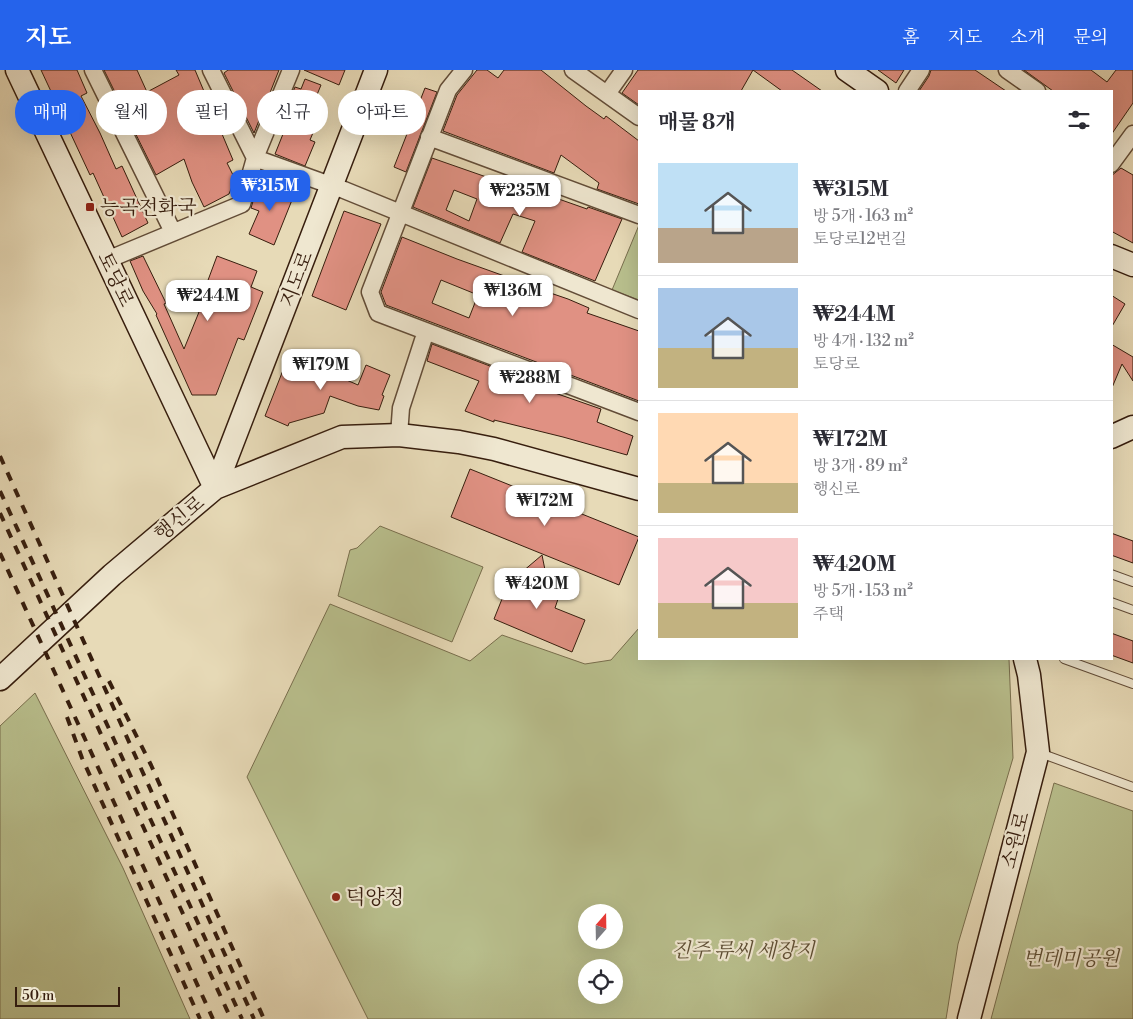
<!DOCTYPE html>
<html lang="ko">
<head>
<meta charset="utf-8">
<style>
  :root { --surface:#fff; --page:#f2f2f3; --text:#2b2b33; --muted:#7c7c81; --line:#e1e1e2; --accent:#2563eb }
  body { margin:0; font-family:"Libre Bodoni","Noto Serif KR",serif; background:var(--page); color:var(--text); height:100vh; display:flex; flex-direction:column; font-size:19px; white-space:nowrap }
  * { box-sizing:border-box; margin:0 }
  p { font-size:16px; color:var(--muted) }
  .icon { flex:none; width:28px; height:28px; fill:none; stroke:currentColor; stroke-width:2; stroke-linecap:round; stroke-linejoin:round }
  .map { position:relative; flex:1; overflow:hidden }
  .details { position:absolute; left:638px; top:20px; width:475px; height:570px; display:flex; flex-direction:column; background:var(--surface); border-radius:0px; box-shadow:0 5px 20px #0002 }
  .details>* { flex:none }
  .guide { position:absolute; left:15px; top:20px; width:475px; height:45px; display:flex; gap:10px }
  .needle { width:32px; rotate:20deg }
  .buttons { position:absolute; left:578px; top:834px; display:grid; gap:10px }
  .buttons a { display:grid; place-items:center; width:45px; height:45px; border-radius:50%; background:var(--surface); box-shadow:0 5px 20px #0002; font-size:25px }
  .scale { position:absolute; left:15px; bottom:12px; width:105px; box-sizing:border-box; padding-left:5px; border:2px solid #371e0e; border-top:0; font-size:14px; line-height:18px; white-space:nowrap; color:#371e0e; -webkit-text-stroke:4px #efe7d0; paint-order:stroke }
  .price { position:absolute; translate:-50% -42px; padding:0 11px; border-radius:10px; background:#fff; color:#222; font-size:16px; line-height:32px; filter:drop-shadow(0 1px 2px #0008) }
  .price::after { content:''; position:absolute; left:50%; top:30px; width:15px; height:11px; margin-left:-8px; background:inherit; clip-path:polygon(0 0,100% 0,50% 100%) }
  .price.selected { background:var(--accent); color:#fff }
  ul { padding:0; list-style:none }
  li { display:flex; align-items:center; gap:15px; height:125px; padding:0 20px }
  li+li { border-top:1px solid var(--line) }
  li span { display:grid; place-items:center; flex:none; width:140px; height:100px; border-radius:0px; color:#555 }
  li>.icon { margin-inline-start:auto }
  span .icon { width:60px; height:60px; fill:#fffc; stroke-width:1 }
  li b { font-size:21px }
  h2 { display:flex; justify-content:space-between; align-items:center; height:60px; padding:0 20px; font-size:21px }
  .chip { padding:0 18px; border-radius:22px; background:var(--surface); box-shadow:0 5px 20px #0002; font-size:18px; line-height:45px }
  .chip.selected { background:var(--accent); color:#fff }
  header { display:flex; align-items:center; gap:30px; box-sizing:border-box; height:70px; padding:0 25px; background:var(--accent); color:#fff }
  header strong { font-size:24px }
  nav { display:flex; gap:28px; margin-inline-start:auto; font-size:18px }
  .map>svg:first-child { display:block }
</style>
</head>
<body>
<header>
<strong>지도</strong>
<nav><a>홈</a><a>지도</a><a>소개</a><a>문의</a></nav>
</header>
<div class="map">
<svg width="1133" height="949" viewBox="0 0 1133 949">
  <rect width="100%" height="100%" fill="#e7dab7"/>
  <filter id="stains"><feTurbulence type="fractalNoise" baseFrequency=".004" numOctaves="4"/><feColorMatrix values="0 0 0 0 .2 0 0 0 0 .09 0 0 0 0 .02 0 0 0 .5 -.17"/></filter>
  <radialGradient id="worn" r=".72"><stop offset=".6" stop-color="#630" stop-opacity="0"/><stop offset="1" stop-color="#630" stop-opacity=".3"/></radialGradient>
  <path fill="#b8be8c" stroke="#786e4d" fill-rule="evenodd" d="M 639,155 L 639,230 L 612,220 Z
    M 380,456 L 483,497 L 452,572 L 338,526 L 350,480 L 357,478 Z
    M 330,534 L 470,591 L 502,565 L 585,594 L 611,590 L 639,558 L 639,589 L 1009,589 L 1013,688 L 958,874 L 946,949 L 368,949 L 247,707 ZM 586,842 L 614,842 L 614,870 L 586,870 ZM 586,898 L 614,898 L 614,925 L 586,925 Z
    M 35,623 L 123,798 L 190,949 L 0,949 L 0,656 Z
    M 1054,713 L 1133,741 L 1133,949 L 991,949 Z"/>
  <path fill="#e09183" stroke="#371e0e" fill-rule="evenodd" d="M 41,0 L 77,0 L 87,23 L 81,26 L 100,63 L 116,99 L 122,96 L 148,153 L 122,167 L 93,103 L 90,105 Z
    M 104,0 L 137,0 L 147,22 L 179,5 L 176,0 L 195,0 L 233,90 L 227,93 L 235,109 L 229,124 L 204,137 L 192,112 L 184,89 L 156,105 Z
    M 228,0 L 279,0 L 254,63 L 224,3 Z
    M 304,0 L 345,0 L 339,15 Z
    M 477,0 L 487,0 L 498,8 L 504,0 L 541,0 L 586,36 L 604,49 L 606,46 L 639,71 L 639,134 L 597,119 L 599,113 L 561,85 L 554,103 L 443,61 L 457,25 Z
    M 638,0 L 792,0 L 822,21 L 782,21 L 753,0 L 741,21 L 639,21 L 639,35 L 622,23 Z
    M 878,0 L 904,0 L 896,13 Z
    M 931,0 L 975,0 L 1006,21 L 919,21 L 929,6 Z
    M 1024,0 L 1091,0 L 1107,12 L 1116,0 L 1133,0 L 1133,33 L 1111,65 L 1111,21 L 1053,21 Z
    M 305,9 L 321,15 L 314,32 L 324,36 L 310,70 L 315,72 L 305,96 L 275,84 L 291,44 L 285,41 L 295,17 L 301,19 Z
    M 425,18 L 437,22 L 406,102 L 394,97 Z
    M 432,88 L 535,124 L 536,121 L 587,139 L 588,137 L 622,149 L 595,211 L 522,182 L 535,151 L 513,144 L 500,173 L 413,137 ZM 454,120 L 477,129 L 469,151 L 446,140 Z
    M 1121,98 L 1133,105 L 1133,173 L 1111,161 L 1111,106 Z
    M 259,111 L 294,125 L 274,175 L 249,164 L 259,141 L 251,138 Z
    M 344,141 L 381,154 L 346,240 L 312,226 Z
    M 402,167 L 457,189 L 510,208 L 530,216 L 568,229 L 589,238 L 587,243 L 639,261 L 639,331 L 386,235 L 381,222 ZM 441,210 L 478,225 L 469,248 L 432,233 Z
    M 143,186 L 166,233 L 164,234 L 184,279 L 199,242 L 192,240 L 200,220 L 204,221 L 217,186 L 257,201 L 251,217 L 263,222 L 244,270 L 238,268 L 216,325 L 192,325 L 156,245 L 157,244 L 143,221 L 130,191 Z
    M 1111,225 L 1125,234 L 1111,258 Z
    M 432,274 L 553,320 L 552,322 L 601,339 L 597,352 L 633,366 L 627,385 L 563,367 L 494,350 L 494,352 L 465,341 L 479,311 L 427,291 Z
    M 1111,274 L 1133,287 L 1133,311 L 1122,294 L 1111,320 Z
    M 289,285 L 358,315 L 366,295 L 390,305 L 382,325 L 384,326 L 379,340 L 358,336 L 330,326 L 324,343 L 289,353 L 288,356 L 265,346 Z
    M 470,399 L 639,467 L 619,515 L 451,447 Z
    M 1111,463 L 1133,471 L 1133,493 L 1111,485 Z
    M 542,485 L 545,500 L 541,505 L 536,517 L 559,526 L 555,538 L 585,550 L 572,582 L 494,549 L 514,499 L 522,502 Z
    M 1111,563 L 1133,571 L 1133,593 L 1111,585 Z"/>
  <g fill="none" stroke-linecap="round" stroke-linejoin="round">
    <g stroke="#634d38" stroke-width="10">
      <path id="lane" d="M 1111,504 L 1133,512
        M 1111,532 L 1133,540
        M 1064,589 L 1133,614
        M 1040,683 L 1133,717"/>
    </g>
    <g stroke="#634d38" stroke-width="19">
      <path id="street" d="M 93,0 L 173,162
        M 211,0 L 255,88 L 344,120 L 639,240
        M 464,0 L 448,20 L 370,222 L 378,243 L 639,342
        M 573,0 L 639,47
        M 1007,0 L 1037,21
        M 907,21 L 921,0
        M 607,24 L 624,0
        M 429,67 L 639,145
        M 1111,94 L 1133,64
        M 107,190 L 242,134 L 255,88 L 291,0
        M 399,365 L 401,338 L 426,261"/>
    </g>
    <g stroke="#371e0e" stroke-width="25">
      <path id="secondary" d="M 17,0 L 215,418
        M 847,0 L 877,21
        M 1111,186 L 1133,195
        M 1111,367 L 1133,357
        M 215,418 L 376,0
        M 0,609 L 112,505 L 215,418 L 342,367 L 399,365 L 459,372 L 494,379 L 639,419
        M 969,949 L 1038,682 L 1029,605 L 1025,589"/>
    </g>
    <use href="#lane" stroke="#efe7d0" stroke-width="8"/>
    <use href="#street" stroke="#efe7d0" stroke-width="16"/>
    <use href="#secondary" stroke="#efe7d0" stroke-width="22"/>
    <path stroke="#371e0e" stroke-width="4" stroke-dasharray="9 9" stroke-linecap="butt" d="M 0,386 L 254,949
      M 0,421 L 242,949
      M 0,443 L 231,949
      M 0,483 L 213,949
      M 109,611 L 151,695 L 264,949
      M 67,647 L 82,688 L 200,949"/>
  </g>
  <g fill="#8f2418" stroke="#efe7d0" stroke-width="2">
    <rect x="85" y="132" width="10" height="10" rx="2.5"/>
    <circle cx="336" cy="827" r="5"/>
  </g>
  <g text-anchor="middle" stroke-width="4.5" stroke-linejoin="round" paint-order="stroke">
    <g font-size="20" fill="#371e0e" stroke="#efe7d0" text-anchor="start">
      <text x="100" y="144">능곡전화국</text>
      <text x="346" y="834">덕양정</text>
    </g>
    <g font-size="20" fill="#371e0e" stroke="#efe7d0">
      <text transform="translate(116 209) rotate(65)" y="7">토당로</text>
      <text transform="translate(296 209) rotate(-69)" y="7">지도로</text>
      <text transform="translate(179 448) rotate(-40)" y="7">행신로</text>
      <text transform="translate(1015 770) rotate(-75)" y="7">소원로</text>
    </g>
    <g font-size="20" font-style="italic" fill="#5e4e34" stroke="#efe7d0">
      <text x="743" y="887">진주 류씨 세장지</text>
      <text x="1071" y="895">번데미공원</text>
    </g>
  </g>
  <rect width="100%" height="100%" filter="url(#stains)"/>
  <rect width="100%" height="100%" fill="url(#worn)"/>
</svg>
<div class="buttons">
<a><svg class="needle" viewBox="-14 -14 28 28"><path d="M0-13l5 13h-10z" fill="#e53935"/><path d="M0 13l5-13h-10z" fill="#7c7c81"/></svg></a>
<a><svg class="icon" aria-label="locate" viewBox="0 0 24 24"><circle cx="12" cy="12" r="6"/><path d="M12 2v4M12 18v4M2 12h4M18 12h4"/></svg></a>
</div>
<div class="scale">50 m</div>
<b class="price selected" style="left:270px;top:142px">₩315M</b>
<b class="price" style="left:520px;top:147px">₩235M</b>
<b class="price" style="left:513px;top:247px">₩136M</b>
<b class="price" style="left:208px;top:252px">₩244M</b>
<b class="price" style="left:321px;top:321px">₩179M</b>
<b class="price" style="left:530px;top:334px">₩288M</b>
<b class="price" style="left:545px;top:457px">₩172M</b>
<b class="price" style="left:537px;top:540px">₩420M</b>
<div class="guide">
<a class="chip selected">매매</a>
<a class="chip">월세</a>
<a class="chip">필터</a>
<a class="chip">신규</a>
<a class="chip">아파트</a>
</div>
<section class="details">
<h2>매물 8개<svg class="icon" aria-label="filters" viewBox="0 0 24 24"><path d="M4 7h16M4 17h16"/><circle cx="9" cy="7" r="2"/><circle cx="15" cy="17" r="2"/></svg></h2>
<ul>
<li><span style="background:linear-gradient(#bfe0f5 65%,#b9a48a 0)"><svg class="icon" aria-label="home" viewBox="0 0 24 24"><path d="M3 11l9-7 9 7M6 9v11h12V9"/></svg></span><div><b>₩315M</b><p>방 5개 · 163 m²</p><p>토당로12번길</p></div></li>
<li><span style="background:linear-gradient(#a9c7e8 60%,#c2b280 0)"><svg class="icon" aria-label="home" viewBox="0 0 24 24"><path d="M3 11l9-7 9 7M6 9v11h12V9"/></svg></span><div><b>₩244M</b><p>방 4개 · 132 m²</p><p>토당로</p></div></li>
<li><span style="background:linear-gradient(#ffd9b3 70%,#c2b280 0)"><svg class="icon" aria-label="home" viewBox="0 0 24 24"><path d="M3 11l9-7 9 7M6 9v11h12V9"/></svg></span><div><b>₩172M</b><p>방 3개 · 89 m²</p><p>행신로</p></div></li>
<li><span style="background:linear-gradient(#f6c9c9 65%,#c2b280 0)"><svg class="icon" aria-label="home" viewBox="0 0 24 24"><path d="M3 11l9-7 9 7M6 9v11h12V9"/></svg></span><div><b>₩420M</b><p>방 5개 · 153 m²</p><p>주택</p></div></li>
</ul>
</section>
</div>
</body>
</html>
